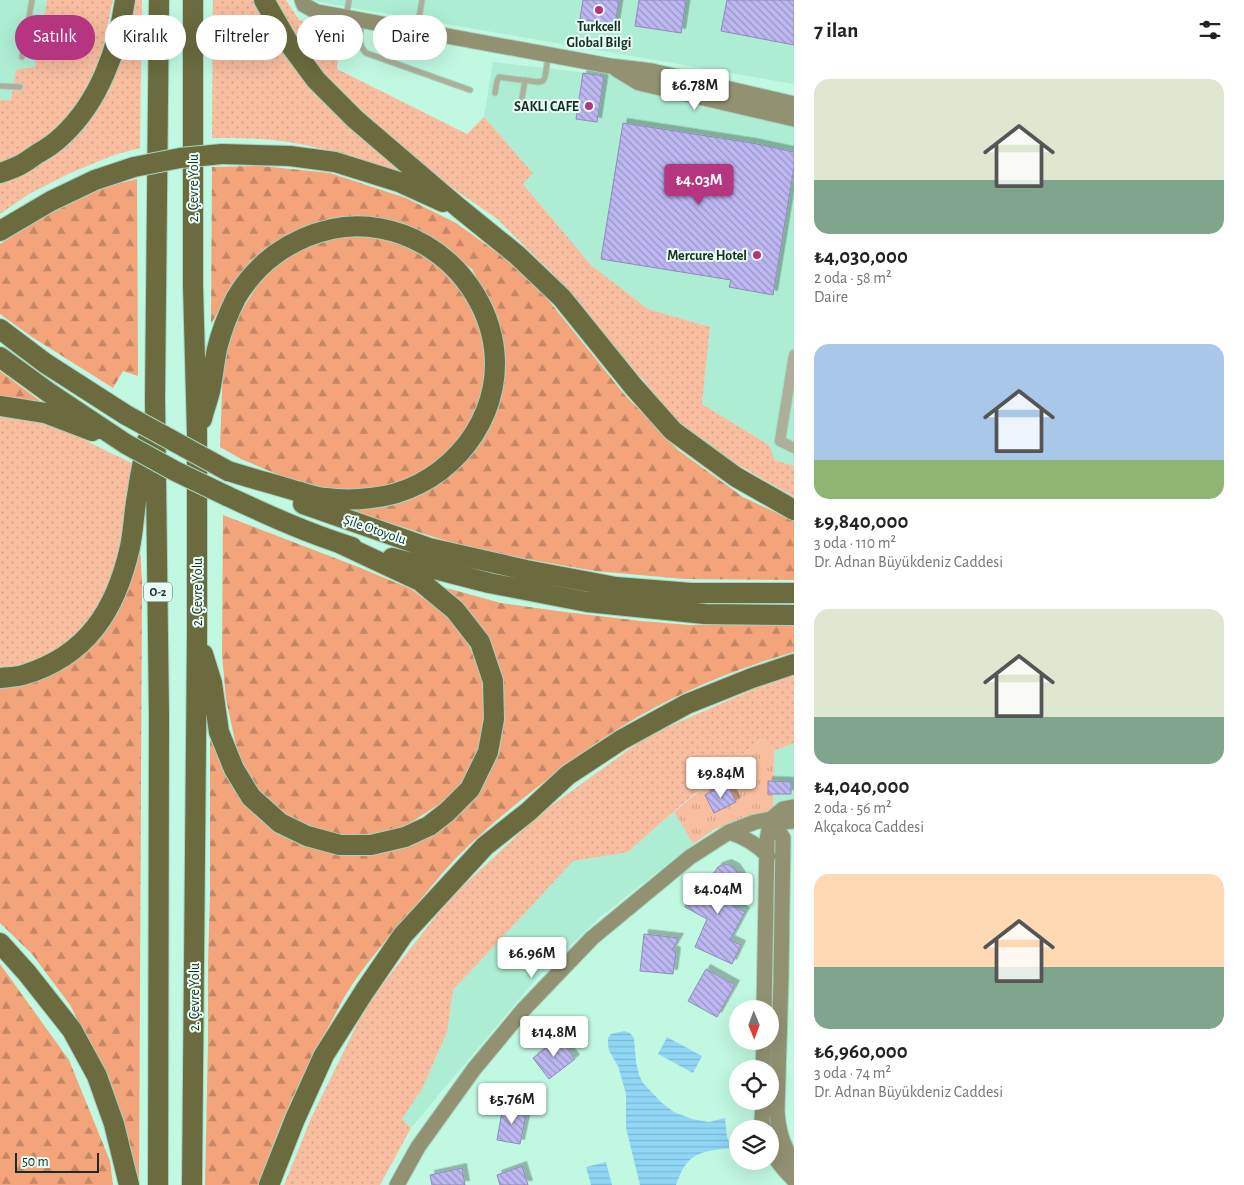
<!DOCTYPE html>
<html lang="tr">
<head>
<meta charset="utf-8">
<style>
  :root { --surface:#fff; --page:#f6f6f6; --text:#222; --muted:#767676; --accent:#b53581 }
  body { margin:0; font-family:"Alegreya Sans",sans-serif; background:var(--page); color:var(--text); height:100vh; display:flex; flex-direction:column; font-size:19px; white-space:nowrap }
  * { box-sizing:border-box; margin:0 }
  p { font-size:16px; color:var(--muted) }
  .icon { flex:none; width:28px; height:28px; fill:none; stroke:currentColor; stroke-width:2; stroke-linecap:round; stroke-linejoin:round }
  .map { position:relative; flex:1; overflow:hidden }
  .side { display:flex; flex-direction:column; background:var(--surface); width:450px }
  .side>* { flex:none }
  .guide { position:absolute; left:15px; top:15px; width:475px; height:45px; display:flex; gap:10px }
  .needle { width:32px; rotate:179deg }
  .controls { position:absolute; left:729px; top:1000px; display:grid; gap:10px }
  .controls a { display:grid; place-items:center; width:50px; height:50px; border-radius:50%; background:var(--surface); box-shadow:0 5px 20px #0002; font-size:25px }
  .scale { position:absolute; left:15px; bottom:12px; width:84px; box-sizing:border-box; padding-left:5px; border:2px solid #182e25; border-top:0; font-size:14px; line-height:18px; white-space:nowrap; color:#182e25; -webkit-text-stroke:4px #e8fdf4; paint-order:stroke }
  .price { position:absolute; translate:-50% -42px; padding:0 11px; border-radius:5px; background:#fff; color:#222; font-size:16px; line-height:32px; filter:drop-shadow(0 1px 2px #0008) }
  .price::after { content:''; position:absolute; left:50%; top:30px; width:15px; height:11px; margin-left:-8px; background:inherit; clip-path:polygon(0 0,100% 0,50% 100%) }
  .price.current { background:var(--accent); color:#fff }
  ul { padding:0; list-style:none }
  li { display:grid; align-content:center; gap:10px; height:265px; padding:0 20px }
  li span { display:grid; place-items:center; height:155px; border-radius:15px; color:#555 }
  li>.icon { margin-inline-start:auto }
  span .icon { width:90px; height:90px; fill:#fffc; stroke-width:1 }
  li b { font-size:21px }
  h2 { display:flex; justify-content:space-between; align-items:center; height:60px; padding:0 20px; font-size:21px }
  .chip { padding:0 18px; border-radius:22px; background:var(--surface); box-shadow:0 5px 20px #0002; font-size:18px; line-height:45px }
  .chip.current { background:var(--accent); color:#fff }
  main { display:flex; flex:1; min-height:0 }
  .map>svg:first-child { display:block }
</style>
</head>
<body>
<main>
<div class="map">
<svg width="794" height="1185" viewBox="0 0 794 1185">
  <defs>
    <pattern id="grass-dots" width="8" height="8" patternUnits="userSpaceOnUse" patternTransform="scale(1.25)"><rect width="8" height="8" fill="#f9bea0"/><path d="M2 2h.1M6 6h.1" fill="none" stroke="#d5a48a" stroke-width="1.8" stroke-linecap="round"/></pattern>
    <pattern id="forest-firs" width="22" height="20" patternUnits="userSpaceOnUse" patternTransform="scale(1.25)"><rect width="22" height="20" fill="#f3a47b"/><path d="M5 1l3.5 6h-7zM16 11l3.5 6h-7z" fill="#c48665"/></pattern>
    <pattern id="park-tufts" width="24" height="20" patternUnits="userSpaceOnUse" patternTransform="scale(1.25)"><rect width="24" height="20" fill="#f9bea0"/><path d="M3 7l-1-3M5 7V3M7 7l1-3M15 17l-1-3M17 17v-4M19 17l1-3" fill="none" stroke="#d5a48a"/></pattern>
    <pattern id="water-rules" width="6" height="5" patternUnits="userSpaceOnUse" patternTransform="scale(1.25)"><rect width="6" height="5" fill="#91d6f5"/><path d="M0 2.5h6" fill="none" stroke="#7cb8d2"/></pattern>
    <pattern id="building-back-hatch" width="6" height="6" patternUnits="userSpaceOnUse" patternTransform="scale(1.25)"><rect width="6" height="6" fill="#bcb7f1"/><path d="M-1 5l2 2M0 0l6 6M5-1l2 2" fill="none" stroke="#9895c3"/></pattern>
    <filter id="shadow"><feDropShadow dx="4.5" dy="-4.5" stdDeviation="0" flood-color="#0004"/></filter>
  </defs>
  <rect width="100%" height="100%" fill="#c1f8e2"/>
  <path fill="#adedd3" d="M 0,0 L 47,0 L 35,67 L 11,100 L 0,100 Z
    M 314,0 L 794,0 L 794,84 L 319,2 Z
    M 493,62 L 614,76 L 637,91 L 794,125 L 794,466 L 775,460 L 769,445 L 702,404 L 710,327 L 648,309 L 591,265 L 523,184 L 533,173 L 484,117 Z
    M 794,743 L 794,808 L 773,810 L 774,751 Z
    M 674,812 L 693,844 L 599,918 L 536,979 L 411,1128 L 402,1119 L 422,1089 L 447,1032 L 453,990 L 573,860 L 628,852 Z"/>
  <path fill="url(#grass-dots)" d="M 47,0 L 113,0 L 100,60 L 74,111 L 34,149 L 0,164 L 0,100 L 11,100 L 16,70 L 35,67 Z
    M 134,0 L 142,0 L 140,148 L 114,155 L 68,174 L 29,194 L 0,214 L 0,180 L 51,155 Z
    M 213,0 L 255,0 L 281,49 L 314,94 L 379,153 L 404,174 C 361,159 318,145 273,140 C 253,138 232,138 212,138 Z
    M 272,0 L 286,0 L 299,20 L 339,33 L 337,69 L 467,134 L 484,117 L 533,173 L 523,184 L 591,265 L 648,309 L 710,327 L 702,404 L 769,445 L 775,460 L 794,466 L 794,497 L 733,462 L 679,423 L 554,275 L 496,218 L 458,192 L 366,121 L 323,78 Z
    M 4,414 L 55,426 L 132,463 L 124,524 L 117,560 L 109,592 L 94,619 L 54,654 L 25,668 L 0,670 L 0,415 Z
    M 794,673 L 794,743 L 774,751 L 762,739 L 680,806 L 628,852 L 573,861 L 453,990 L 447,1032 L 422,1089 L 402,1119 L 411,1128 L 380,1185 L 284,1185 L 312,1116 L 367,1004 L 450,898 L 541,813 L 649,735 L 786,675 Z"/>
  <path fill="url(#forest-firs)" d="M 261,166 L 330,173 L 406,198 L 456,223 L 499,254 L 537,286 L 624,394 L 678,450 L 743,497 L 794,521 L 794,580 L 684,579 L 595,571 L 475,550 L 349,510 L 407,498 L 447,477 L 500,388 L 487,298 L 472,269 L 437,244 L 354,219 L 231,290 L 211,324 L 212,167 Z
    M 137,179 L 138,376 L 123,371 L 113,388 L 32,337 L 0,314 L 0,244 L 49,213 L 89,191 Z
    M 363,235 L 393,240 L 417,251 L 437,264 L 452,278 L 472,305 L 485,342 L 488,373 L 478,411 L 463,440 L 439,465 L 404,483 L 360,492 L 312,489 L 241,459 L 220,447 L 223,364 L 237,318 L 262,278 L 294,250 L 329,236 Z
    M 0,371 L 48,407 L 0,397 Z
    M 223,515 L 361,568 L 411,589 L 444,613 L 467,641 L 482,675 L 487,703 L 486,735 L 466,779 L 444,806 L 441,803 L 401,829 L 364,838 L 324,834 L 288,818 L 258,790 L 238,755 L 226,699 L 222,654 Z
    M 137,548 L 140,548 L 142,582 L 139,1184 L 126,1129 L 109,1079 L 70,1005 L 32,954 L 0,923 L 0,685 L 65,665 Z
    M 439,586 L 501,603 L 565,612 L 641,621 L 690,625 L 794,625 L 794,652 C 734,669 674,694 621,727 C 595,743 571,761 547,780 C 516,803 485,829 457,857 C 439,876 423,897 406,917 C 387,939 368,961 352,985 C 343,998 336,1013 329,1026 C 300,1078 277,1128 259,1185 L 205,1185 L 208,1041 L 208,962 L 210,895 L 210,729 L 252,808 L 370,855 L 400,849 L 426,838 L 499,747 L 504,722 L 502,690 Z
    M 0,964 L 69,1060 L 110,1161 L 113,1185 L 0,1185 Z"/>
  <path fill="url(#park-tufts)" d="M 762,739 L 774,751 L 773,810 L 715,829 L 693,844 L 674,812 Z"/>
  <path fill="url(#water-rules)" d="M 624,1031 L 630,1033 L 634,1038 L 636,1062 L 639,1075 L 643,1083 L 662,1103 L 674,1112 L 692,1119 L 709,1122 L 725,1118 L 727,1137 L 732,1148 C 701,1151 687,1152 676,1185 L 640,1185 L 626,1128 L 626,1094 L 618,1066 L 609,1051 L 608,1044 L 608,1038 L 611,1034 Z
    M 667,1037 L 702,1056 L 693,1073 L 658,1054 Z
    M 606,1162 L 612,1185 L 591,1185 L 586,1167 Z"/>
  <path fill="url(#building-back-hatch)" stroke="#8e8bb6" filter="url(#shadow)" d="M 583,0 L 619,0 L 615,25 L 580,19 Z
    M 639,0 L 686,0 L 681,33 L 635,26 Z
    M 727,0 L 794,0 L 794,45 L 721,31 Z
    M 583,73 L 604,76 L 597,122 L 576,119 Z
    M 623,123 L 752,143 L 794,152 L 794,167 L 773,295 L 729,287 L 731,280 L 601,259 Z
    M 768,781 L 791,782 L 791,794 L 768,794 Z
    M 727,784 L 736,802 L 714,813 L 705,795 Z
    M 727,864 L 735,868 L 740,875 L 741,880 L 737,889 L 722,900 L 745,912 L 730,940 L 741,945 L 732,964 L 695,947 L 707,919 L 685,907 L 696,886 L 714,896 L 712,878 L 713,874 L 718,867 Z
    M 644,934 L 679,938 L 672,950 L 676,952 L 673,974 L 640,971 Z
    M 706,969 L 735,985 L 717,1017 L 688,1001 Z
    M 559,1038 L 575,1059 L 549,1079 L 533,1058 Z
    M 503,1106 L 527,1110 L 520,1144 L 497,1140 Z
    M 522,1166 L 528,1185 L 500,1185 L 497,1175 Z
    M 462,1168 L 465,1185 L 432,1185 L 430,1175 Z"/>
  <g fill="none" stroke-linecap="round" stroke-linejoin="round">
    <g stroke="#a3d4c0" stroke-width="7">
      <path id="lane" d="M 346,17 L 349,0
        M 362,22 C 360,34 357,44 366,53 L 470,90
        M 417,30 L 422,0
        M 22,57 L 32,0
        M 0,86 L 20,87
        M 495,93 L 497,81 L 499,77 L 538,82 L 543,81 L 545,77 L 548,57
        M 522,98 L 525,80"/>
    </g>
    <g stroke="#a3d4c0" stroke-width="12">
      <path id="street" d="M 794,355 L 780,441 L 794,448"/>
    </g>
    <g stroke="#a3d4c0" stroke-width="17">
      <path id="secondary" d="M 302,0 L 304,5 L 317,12 L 610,66 L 652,71 L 794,104
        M 616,69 L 639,83 L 794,119
        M 771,819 L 783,838 L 781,978 L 777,1111 C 778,1129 782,1147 794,1161
        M 771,819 L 783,809 L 794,807
        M 729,832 C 744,837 757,844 768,856
        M 764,1009 L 767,840 L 771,819
        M 763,1069 L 764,1041
        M 763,1101 L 762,1121 L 764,1129
        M 770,1148 C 776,1161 784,1170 794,1180
        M 397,1185 L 418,1147 L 474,1069 L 523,1010 L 592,938 L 690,857 L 729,832 L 755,822 L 771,819 L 783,822 L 794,821"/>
    </g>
    <g stroke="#a3d4c0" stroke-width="22">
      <path id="highway" d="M 264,0 L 288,42 L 316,80 L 355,119 L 459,208 L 517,255 L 562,298 L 633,386 L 673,431 L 736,477 L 794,510
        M 222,154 L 290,156 L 335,162 L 399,182 L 443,202
        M 0,173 C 6,171 12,169 18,166 C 25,163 31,158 37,154 C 46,149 55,143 62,136 C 99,102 118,49 125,0
        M 0,231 L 51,201 L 95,180 L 134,167
        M 0,329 L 45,363 L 126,415
        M 0,357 L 48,392 L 126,444
        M 0,406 L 45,413 L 92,431
        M 202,419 C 204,410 208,400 210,391 C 213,377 214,363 217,349 C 221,332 228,314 236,298 C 257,262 291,238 332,229 C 363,222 398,229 425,245 C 466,269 494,314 495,362 C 496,431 439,492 371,498 C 356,500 339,500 325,498 C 315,497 305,493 296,491 C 273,484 250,478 228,471
        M 227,496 C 268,515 309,534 352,547
        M 303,504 L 429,548 L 526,570 L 616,587 L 691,593 L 794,593
        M 392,558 L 489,583 L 587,602 L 705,614 L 794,615
        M 203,654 L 212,683 L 219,732 L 234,769 L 251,797 L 280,823 L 307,836 L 340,845 L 371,845 L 405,837 L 429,826 L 447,812 L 470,789 L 488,752 L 494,719 L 493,681 L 480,642 L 455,610 L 420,581 L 339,543
        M 0,678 C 7,677 16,677 23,675 C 87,656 116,610 130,547 C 134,528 134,509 138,490 C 140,474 144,458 147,441
        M 0,943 L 27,973 L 72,1030 L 97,1076 L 114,1124 L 129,1185
        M 158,1185 L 159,716 L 155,398 L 159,0
        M 192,1185 L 197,633 L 197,435 L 193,285 L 193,0
        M 269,1185 L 295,1119 L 324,1055 L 364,992 L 403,935 L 485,846 L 528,812 L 568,775 L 621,740 L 687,704 L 752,678 L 794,664"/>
    </g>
    <use href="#lane" stroke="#aeaf9a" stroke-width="5"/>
    <use href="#street" stroke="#aeaf9a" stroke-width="10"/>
    <use href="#secondary" stroke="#929273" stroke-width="15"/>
    <use href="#highway" stroke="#6b6b3f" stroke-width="20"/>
    <g stroke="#a3d4c0" stroke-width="22" stroke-linecap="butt">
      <path id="highway-bridge" d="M 134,167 L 180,158 L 222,154
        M 126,415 L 228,471
        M 126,444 L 175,471 L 227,496"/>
    </g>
    <use href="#highway-bridge" stroke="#6b6b3f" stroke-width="20"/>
  </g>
  <g fill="#b53581" stroke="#e8fdf4" stroke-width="2">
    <circle cx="599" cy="10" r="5"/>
    <circle cx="589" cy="106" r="5"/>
    <circle cx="757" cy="255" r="5"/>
  </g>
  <g text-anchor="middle" stroke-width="4" stroke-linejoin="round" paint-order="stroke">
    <rect fill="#e8fdf4" stroke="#566c63" stroke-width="1" x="144" y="582.5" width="28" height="19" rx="4"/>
    <g font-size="12" font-weight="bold" fill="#182e25">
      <text x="158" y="596">O-2</text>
    </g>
    <g font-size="14" font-weight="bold" fill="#182e25" stroke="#e8fdf4" text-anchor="end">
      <text x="599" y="31" text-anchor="middle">Turkcell<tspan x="599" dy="16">Global Bilgi</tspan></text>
      <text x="579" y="111">SAKLI CAFE</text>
      <text x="747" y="260">Mercure Hotel</text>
    </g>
    <g font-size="14" fill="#182e25" stroke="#e8fdf4">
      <text transform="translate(193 188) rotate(-90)" y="5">2. Çevre Yolu</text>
      <text transform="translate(375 529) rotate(19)" y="5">Şile Otoyolu</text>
      <text transform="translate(197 592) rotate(-90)" y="5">2. Çevre Yolu</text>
      <text transform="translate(194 997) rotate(-90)" y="5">2. Çevre Yolu</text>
    </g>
  </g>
</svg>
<div class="controls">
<a><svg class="needle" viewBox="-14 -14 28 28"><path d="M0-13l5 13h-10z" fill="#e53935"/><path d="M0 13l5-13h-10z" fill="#767676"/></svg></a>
<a><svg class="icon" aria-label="locate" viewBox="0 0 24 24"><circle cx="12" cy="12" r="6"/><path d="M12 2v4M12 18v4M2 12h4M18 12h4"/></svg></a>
<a><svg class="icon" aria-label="layers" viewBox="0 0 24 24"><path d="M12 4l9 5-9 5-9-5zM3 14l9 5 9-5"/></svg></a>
</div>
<div class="scale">50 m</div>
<b class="price" style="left:695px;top:111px">₺6.78M</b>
<b class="price current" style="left:699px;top:206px">₺4.03M</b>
<b class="price" style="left:721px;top:799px">₺9.84M</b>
<b class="price" style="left:718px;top:915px">₺4.04M</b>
<b class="price" style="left:532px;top:979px">₺6.96M</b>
<b class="price" style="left:554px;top:1058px">₺14.8M</b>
<b class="price" style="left:512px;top:1125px">₺5.76M</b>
<div class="guide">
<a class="chip current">Satılık</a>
<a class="chip">Kiralık</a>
<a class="chip">Filtreler</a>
<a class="chip">Yeni</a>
<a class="chip">Daire</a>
</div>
</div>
<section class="side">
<h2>7 ilan<svg class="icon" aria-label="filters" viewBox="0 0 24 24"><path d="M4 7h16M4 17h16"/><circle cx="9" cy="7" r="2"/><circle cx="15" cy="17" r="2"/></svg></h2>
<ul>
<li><span style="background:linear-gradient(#dfe7d0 65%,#7fa58c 0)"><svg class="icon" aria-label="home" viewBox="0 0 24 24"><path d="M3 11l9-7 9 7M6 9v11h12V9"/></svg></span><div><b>₺4,030,000</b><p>2 oda · 58 m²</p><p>Daire</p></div></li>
<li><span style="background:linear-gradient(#a9c7e8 75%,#8fb573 0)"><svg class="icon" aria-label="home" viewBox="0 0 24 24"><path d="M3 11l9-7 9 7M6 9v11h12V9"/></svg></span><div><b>₺9,840,000</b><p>3 oda · 110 m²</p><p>Dr. Adnan Büyükdeniz Caddesi</p></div></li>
<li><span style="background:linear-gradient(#dfe7d0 70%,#7fa58c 0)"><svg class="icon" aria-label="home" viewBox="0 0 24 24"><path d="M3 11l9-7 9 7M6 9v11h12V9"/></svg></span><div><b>₺4,040,000</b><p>2 oda · 56 m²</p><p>Akçakoca Caddesi</p></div></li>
<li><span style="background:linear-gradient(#ffd9b3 60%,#7fa58c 0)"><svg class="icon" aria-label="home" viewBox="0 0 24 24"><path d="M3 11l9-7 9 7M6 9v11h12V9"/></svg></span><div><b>₺6,960,000</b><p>3 oda · 74 m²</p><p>Dr. Adnan Büyükdeniz Caddesi</p></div></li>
</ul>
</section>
</main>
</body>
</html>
